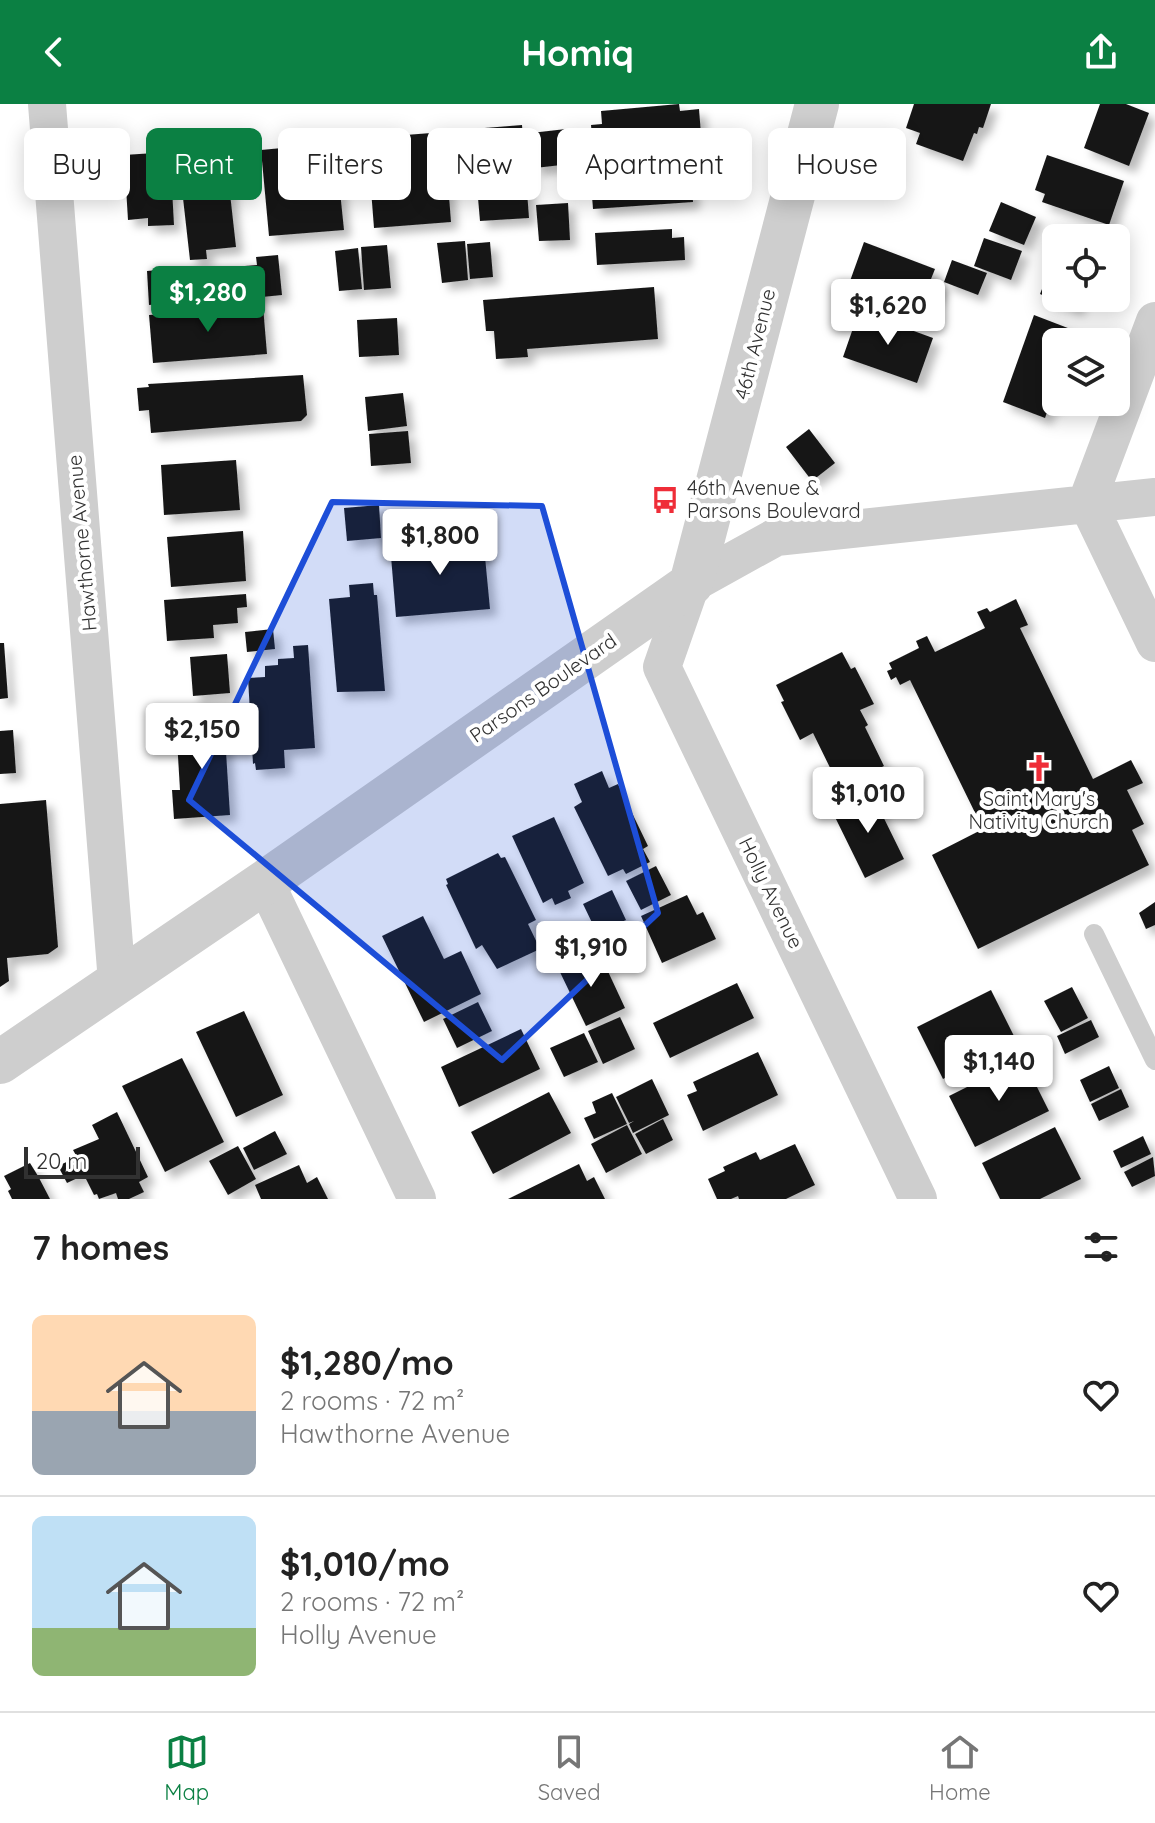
<!DOCTYPE html>
<html lang="en">
<head>
<meta charset="utf-8">
<style>
  :root { --surface:#fff; --page:#f2f2f2; --text:#222; --muted:#767676; --line:#e0e0e0; --accent:#0b8043 }
  body { margin:0; font-family:Quicksand,sans-serif; background:var(--page); color:var(--text); height:100vh; display:flex; flex-direction:column; font-size:30px; white-space:nowrap }
  * { box-sizing:border-box; margin:0 }
  p { font-size:26px; color:var(--muted) }
  .icon { flex:none; width:44px; height:44px; fill:none; stroke:currentColor; stroke-width:2; stroke-linecap:round; stroke-linejoin:round }
  .map { position:relative; height:1095px; overflow:hidden }
  .panel { display:flex; flex-direction:column; background:var(--surface); flex:1 }
  .panel>* { flex:none }
  .top-card { position:absolute; left:24px; top:24px; width:1108px; height:72px; display:flex; gap:16px }
  .controls { position:absolute; left:1042px; top:120px; display:grid; gap:16px }
  .controls a { display:grid; place-items:center; width:88px; height:88px; border-radius:12px; background:var(--surface); box-shadow:0 4px 20px #0003; font-size:40px }
  .scale { position:absolute; left:24px; bottom:20px; width:116px; box-sizing:border-box; padding-left:8px; border:4px solid #313131; border-top:0; font-size:22px; line-height:28px; white-space:nowrap; color:#313131; -webkit-text-stroke:6px #fff; paint-order:stroke }
  .price { position:absolute; translate:-50% -68px; padding:0 18px; border-radius:8px; background:#fff; color:#222; font-size:26px; line-height:52px; filter:drop-shadow(0 2px 4px #0008) }
  .price::after { content:''; position:absolute; left:50%; top:48px; width:24px; height:18px; margin-left:-12px; background:inherit; clip-path:polygon(0 0,100% 0,50% 100%) }
  .price.current { background:var(--accent); color:#fff }
  ul { padding:0; list-style:none }
  li { display:flex; align-items:center; gap:24px; height:200px; padding:0 32px }
  li+li { border-top:2px solid var(--line) }
  li span { display:grid; place-items:center; flex:none; width:224px; height:160px; border-radius:12px; color:#555 }
  li>.icon { margin-inline-start:auto }
  span .icon { width:96px; height:96px; fill:#fffc; stroke-width:1 }
  li b { font-size:34px }
  h2 { display:flex; justify-content:space-between; align-items:center; height:96px; padding:0 32px; font-size:34px }
  .pill { padding:0 28px; border-radius:12px; background:var(--surface); box-shadow:0 4px 20px #0003; font-size:28px; line-height:72px }
  .pill.current { background:var(--accent); color:#fff }
  header { display:flex; justify-content:space-between; align-items:center; height:104px; padding:0 32px; background:var(--accent); color:#fff; font-size:36px; font-weight:700 }
  .dock { display:flex; justify-content:space-around; align-items:center; height:112px; border-top:2px solid var(--line); background:var(--surface); font-size:22px; color:var(--muted) }
  .dock a { display:grid; justify-items:center; gap:4px }
  .dock .current { color:var(--accent) }
  .map>svg:first-child { display:block }
</style>
</head>
<body>
<header><svg class="icon" aria-label="back" viewBox="0 0 24 24"><path d="M15 5l-7 7 7 7"/></svg>Homiq<svg class="icon" aria-label="share" viewBox="0 0 24 24"><path d="M12 15V3M7 8l5-5 5 5M5 13v7h14v-7"/></svg></header>
<div class="map">
<svg width="1155" height="1095" viewBox="0 0 1155 1095">
  <defs>
    <filter id="shadow"><feDropShadow dx="7" dy="7" stdDeviation="4" flood-color="#0004"/></filter>
  </defs>
  <rect width="100%" height="100%" fill="#fff"/>
  <path fill="#181818" filter="url(#shadow)" d="M 679,0 L 680,7 L 699,5 L 702,43 L 684,45 L 684,50 L 594,58 L 591,21 L 602,20 L 601,7 Z
    M 914,0 L 991,0 L 983,24 L 979,23 L 977,30 L 974,29 L 963,57 L 916,40 L 920,29 L 906,24 Z
    M 1100,0 L 1126,0 L 1149,9 L 1129,62 L 1084,44 Z
    M 522,21 L 529,114 L 480,117 L 472,25 Z
    M 566,25 L 570,60 L 535,64 L 531,29 Z
    M 444,28 L 451,118 L 374,124 L 367,34 Z
    M 335,39 L 344,126 L 269,132 L 261,46 Z
    M 215,41 L 216,47 L 225,45 L 236,143 L 206,146 L 207,155 L 190,156 L 178,50 L 190,49 L 189,44 Z
    M 170,48 L 174,121 L 148,122 L 148,114 L 128,116 L 124,51 Z
    M 1047,51 L 1124,77 L 1109,121 L 1042,98 L 1045,90 L 1035,86 Z
    M 690,59 L 693,98 L 593,105 L 591,79 L 601,78 L 599,66 Z
    M 1001,98 L 1036,113 L 1024,141 L 989,127 Z
    M 568,99 L 570,136 L 539,137 L 536,101 Z
    M 672,125 L 672,134 L 684,133 L 685,156 L 597,161 L 595,129 Z
    M 984,134 L 1022,147 L 1011,176 L 974,162 Z
    M 465,137 L 468,176 L 442,179 L 437,139 Z
    M 490,138 L 493,173 L 470,175 L 467,140 Z
    M 864,138 L 935,165 L 931,175 L 941,178 L 936,194 L 926,190 L 921,204 L 850,177 Z
    M 387,141 L 391,184 L 364,186 L 361,143 Z
    M 358,144 L 362,185 L 339,187 L 335,147 Z
    M 278,151 L 282,191 L 211,198 L 208,165 L 257,161 L 256,153 Z
    M 952,156 L 987,169 L 978,191 L 944,178 Z
    M 1052,160 L 1056,161 L 1056,194 L 1080,194 L 1076,205 L 1040,190 Z
    M 182,164 L 184,198 L 149,201 L 147,167 Z
    M 654,183 L 658,235 L 527,245 L 528,253 L 496,255 L 494,227 L 486,227 L 483,196 Z
    M 263,202 L 267,250 L 153,259 L 149,211 Z
    M 859,207 L 933,234 L 917,279 L 843,253 Z
    M 1034,211 L 1086,231 L 1083,238 L 1056,238 L 1056,297 L 1054,302 L 1050,300 L 1045,314 L 1003,298 Z
    M 397,214 L 399,251 L 359,253 L 357,216 Z
    M 303,271 L 307,311 L 301,317 L 151,329 L 149,306 L 139,307 L 137,284 L 149,283 L 148,280 Z
    M 403,289 L 407,322 L 368,327 L 365,293 Z
    M 809,325 L 835,359 L 812,377 L 786,343 Z
    M 408,327 L 411,359 L 371,362 L 369,330 Z
    M 236,356 L 240,406 L 164,411 L 161,361 Z
    M 379,401 L 381,434 L 347,437 L 344,404 Z
    M 243,427 L 246,477 L 171,483 L 167,433 Z
    M 483,432 L 490,505 L 396,513 L 390,440 Z
    M 373,479 L 374,491 L 377,491 L 385,587 L 337,588 L 329,495 L 350,493 L 349,481 Z
    M 246,490 L 247,503 L 237,504 L 238,519 L 213,521 L 214,534 L 167,537 L 164,496 Z
    M 1016,495 L 1028,521 L 1020,524 L 1093,675 L 1131,656 L 1143,679 L 1127,686 L 1144,720 L 1132,726 L 1149,761 L 978,845 L 932,751 L 983,725 L 910,576 L 900,581 L 896,573 L 891,576 L 887,567 L 892,565 L 889,559 L 919,544 L 916,537 L 927,532 L 935,548 L 985,524 L 977,508 L 987,504 L 990,508 Z
    M 273,525 L 275,545 L 247,548 L 245,528 Z
    M 0,539 L 4,539 L 8,594 L 0,595 Z
    M 308,541 L 315,644 L 284,646 L 285,664 L 256,666 L 255,659 L 253,660 L 248,574 L 265,573 L 265,562 L 278,561 L 278,555 L 294,554 L 293,542 Z
    M 842,548 L 851,565 L 855,563 L 874,600 L 860,606 L 868,621 L 865,623 L 884,662 L 840,684 L 813,629 L 800,636 L 781,598 L 784,597 L 776,581 Z
    M 227,550 L 230,589 L 193,592 L 190,553 Z
    M 224,616 L 230,711 L 174,715 L 172,686 L 180,686 L 176,619 Z
    M 13,626 L 16,669 L 0,670 L 0,627 Z
    M 602,667 L 609,684 L 618,680 L 648,742 L 643,745 L 650,758 L 626,770 L 623,765 L 608,772 L 574,703 L 582,698 L 574,680 Z
    M 871,688 L 904,755 L 865,774 L 832,707 Z
    M 46,696 L 58,843 L 48,850 L 7,854 L 9,877 L 0,883 L 0,700 Z
    M 554,713 L 584,779 L 568,787 L 571,794 L 555,801 L 552,794 L 543,799 L 512,732 Z
    M 498,749 L 501,754 L 505,753 L 536,816 L 528,820 L 540,845 L 497,865 L 482,841 L 476,845 L 446,781 L 448,780 L 446,775 Z
    M 656,762 L 671,791 L 641,806 L 626,777 Z
    M 612,786 L 626,816 L 597,829 L 583,800 Z
    M 687,791 L 697,811 L 703,808 L 716,835 L 662,859 L 641,812 Z
    M 1155,798 L 1155,821 L 1146,825 L 1139,809 Z
    M 423,812 L 444,855 L 461,847 L 481,890 L 424,918 L 382,832 Z
    M 589,849 L 597,866 L 605,861 L 625,904 L 586,922 L 558,864 Z
    M 737,879 L 754,914 L 670,954 L 653,919 Z
    M 1072,883 L 1088,914 L 1061,928 L 1044,897 Z
    M 991,886 L 1017,938 L 943,975 L 917,923 Z
    M 478,898 L 492,927 L 457,944 L 443,915 Z
    M 244,907 L 283,991 L 236,1013 L 196,928 Z
    M 620,913 L 635,945 L 603,960 L 588,927 Z
    M 1091,916 L 1099,933 L 1065,950 L 1057,932 Z
    M 521,925 L 540,965 L 459,1003 L 441,963 Z
    M 584,929 L 598,958 L 564,973 L 550,944 Z
    M 758,948 L 778,991 L 703,1027 L 687,991 L 697,987 L 693,978 Z
    M 182,954 L 224,1038 L 165,1068 L 122,982 Z
    M 1023,955 L 1049,1007 L 975,1043 L 949,992 Z
    M 1109,962 L 1119,984 L 1090,998 L 1080,976 Z
    M 652,975 L 669,1011 L 633,1029 L 629,1020 L 634,1017 L 629,1019 L 616,993 Z
    M 1121,985 L 1129,1003 L 1099,1017 L 1091,1000 Z
    M 549,988 L 571,1029 L 493,1070 L 471,1028 Z
    M 612,989 L 627,1020 L 594,1035 L 584,1014 L 596,1009 L 592,998 Z
    M 117,1008 L 148,1073 L 139,1078 L 144,1088 L 129,1095 L 118,1095 L 116,1089 L 99,1095 L 97,1090 L 94,1091 L 84,1071 L 67,1079 L 58,1062 L 77,1053 L 73,1046 L 99,1035 L 92,1021 Z
    M 663,1015 L 673,1036 L 646,1050 L 635,1030 Z
    M 627,1021 L 642,1050 L 606,1069 L 591,1040 Z
    M 1055,1023 L 1081,1075 L 1040,1095 L 1000,1095 L 982,1059 Z
    M 275,1027 L 287,1050 L 254,1066 L 243,1044 Z
    M 1143,1032 L 1151,1050 L 1121,1064 L 1113,1047 Z
    M 795,1040 L 815,1081 L 786,1095 L 739,1095 L 738,1092 L 731,1095 L 717,1095 L 708,1075 L 725,1067 L 723,1063 L 756,1048 L 760,1056 Z
    M 238,1042 L 256,1075 L 228,1091 L 209,1057 Z
    M 1153,1053 L 1155,1072 L 1132,1083 L 1124,1068 Z
    M 30,1059 L 38,1072 L 50,1095 L 12,1095 L 8,1087 L 11,1085 L 4,1072 Z
    M 579,1060 L 587,1077 L 594,1073 L 605,1095 L 508,1095 Z
    M 299,1061 L 307,1079 L 317,1073 L 328,1095 L 261,1095 L 255,1081 Z"/>
  <g fill="none" stroke-linecap="round" stroke-linejoin="round">
    <path stroke="#cecece" stroke-width="20" d="M 1094,830 L 1155,956"/>
    <path stroke="#cecece" stroke-width="38" d="M 47,0 L 117,878
      M 1155,217 L 1087,398 L 1155,539
      M 265,778 L 417,1095
      M 918,1095 L 662,563 L 691,480 L 776,433 L 1155,393"/>
    <path stroke="#cecece" stroke-width="44" d="M 0,958 L 265,778 L 691,480 L 817,0"/>
  </g>
  <path fill="#1d4ed8" fill-opacity="0.2" stroke="#1d4ed8" stroke-width="6" stroke-linejoin="round" d="M 332,398 L 542,402 L 658,809 L 502,956 L 189,696 Z"/>
  <defs>
    <g id="bus-bare" transform="scale(2.16)"><path d="M-5-6H5V4H4V6H2V4H-2V6H-4V4H-5ZM-3.5-4V0h7V-4ZM-3.5 1.2v1.5H-2V1.2ZM2 1.2v1.5H3.5V1.2Z" fill="#ef2d38" stroke="#fff" stroke-width="2.5" paint-order="stroke"/></g>
    <g id="church-bare" transform="scale(2.16)"><path d="M-1.2-6h2.4v3.5h3.3v2.4h-3.3V6h-2.4V-.1h-3.3v-2.4h3.3Z" fill="#ef2d38" stroke="#fff" stroke-width="2.5" paint-order="stroke"/></g>
  </defs>
  <g fill-rule="evenodd">
    <use href="#bus-bare" x="665" y="396"/>
    <use href="#church-bare" x="1039" y="664"/>
  </g>
  <g text-anchor="middle" stroke-width="8" stroke-linejoin="round" paint-order="stroke">
    <g font-size="20" fill="#313131" stroke="#fff">
      <text transform="translate(755 240) rotate(-76)" y="7">46th Avenue</text>
      <text transform="translate(82 439) rotate(-95)" y="7">Hawthorne Avenue</text>
      <text transform="translate(543 584) rotate(-35)" y="7">Parsons Boulevard</text>
      <text transform="translate(771 789) rotate(64)" y="7">Holly Avenue</text>
    </g>
    <g font-size="20" fill="#313131" stroke="#fff" text-anchor="start">
      <text x="687" y="391">46th Avenue &amp;<tspan x="687" dy="23">Parsons Boulevard</tspan></text>
      <text x="1039" y="702" text-anchor="middle">Saint Mary's<tspan x="1039" dy="23">Nativity Church</tspan></text>
    </g>
  </g>
</svg>
<div class="controls">
<a><svg class="icon" aria-label="locate" viewBox="0 0 24 24"><circle cx="12" cy="12" r="6"/><path d="M12 2v4M12 18v4M2 12h4M18 12h4"/></svg></a>
<a><svg class="icon" aria-label="layers" viewBox="0 0 24 24"><path d="M12 4l9 5-9 5-9-5zM3 14l9 5 9-5"/></svg></a>
</div>
<div class="scale">20 m</div>
<b class="price current" style="left:208px;top:230px">$1,280</b>
<b class="price" style="left:888px;top:243px">$1,620</b>
<b class="price" style="left:440px;top:473px">$1,800</b>
<b class="price" style="left:202px;top:667px">$2,150</b>
<b class="price" style="left:868px;top:731px">$1,010</b>
<b class="price" style="left:591px;top:885px">$1,910</b>
<b class="price" style="left:999px;top:999px">$1,140</b>
<div class="top-card">
<a class="pill">Buy</a>
<a class="pill current">Rent</a>
<a class="pill">Filters</a>
<a class="pill">New</a>
<a class="pill">Apartment</a>
<a class="pill">House</a>
</div>
</div>
<section class="panel">
<h2>7 homes<svg class="icon" aria-label="filters" viewBox="0 0 24 24"><path d="M4 7h16M4 17h16"/><circle cx="9" cy="7" r="2"/><circle cx="15" cy="17" r="2"/></svg></h2>
<ul>
<li><span style="background:linear-gradient(#ffd9b3 60%,#9aa5b1 0)"><svg class="icon" aria-label="home" viewBox="0 0 24 24"><path d="M3 11l9-7 9 7M6 9v11h12V9"/></svg></span><div><b>$1,280/mo</b><p>2 rooms · 72 m²</p><p>Hawthorne Avenue</p></div><svg class="icon" aria-label="heart" viewBox="0 0 24 24"><path d="M12 20l-8-8c-3-5 5-10 8-4 3-6 11-1 8 4z"/></svg></li>
<li><span style="background:linear-gradient(#bfe0f5 70%,#8fb573 0)"><svg class="icon" aria-label="home" viewBox="0 0 24 24"><path d="M3 11l9-7 9 7M6 9v11h12V9"/></svg></span><div><b>$1,010/mo</b><p>2 rooms · 72 m²</p><p>Holly Avenue</p></div><svg class="icon" aria-label="heart" viewBox="0 0 24 24"><path d="M12 20l-8-8c-3-5 5-10 8-4 3-6 11-1 8 4z"/></svg></li>
</ul>
</section>
<nav class="dock">
<a class="current"><svg class="icon" aria-label="map" viewBox="0 0 24 24"><path d="M3 6l6-2 6 2 6-2v14l-6 2-6-2-6 2zM9 4v14M15 6v14"/></svg>Map</a>
<a><svg class="icon" aria-label="saved" viewBox="0 0 24 24"><path d="M7 4h10v16l-5-4-5 4z"/></svg>Saved</a>
<a><svg class="icon" aria-label="home" viewBox="0 0 24 24"><path d="M3 11l9-7 9 7M6 9v11h12V9"/></svg>Home</a>
</nav>
</body>
</html>
